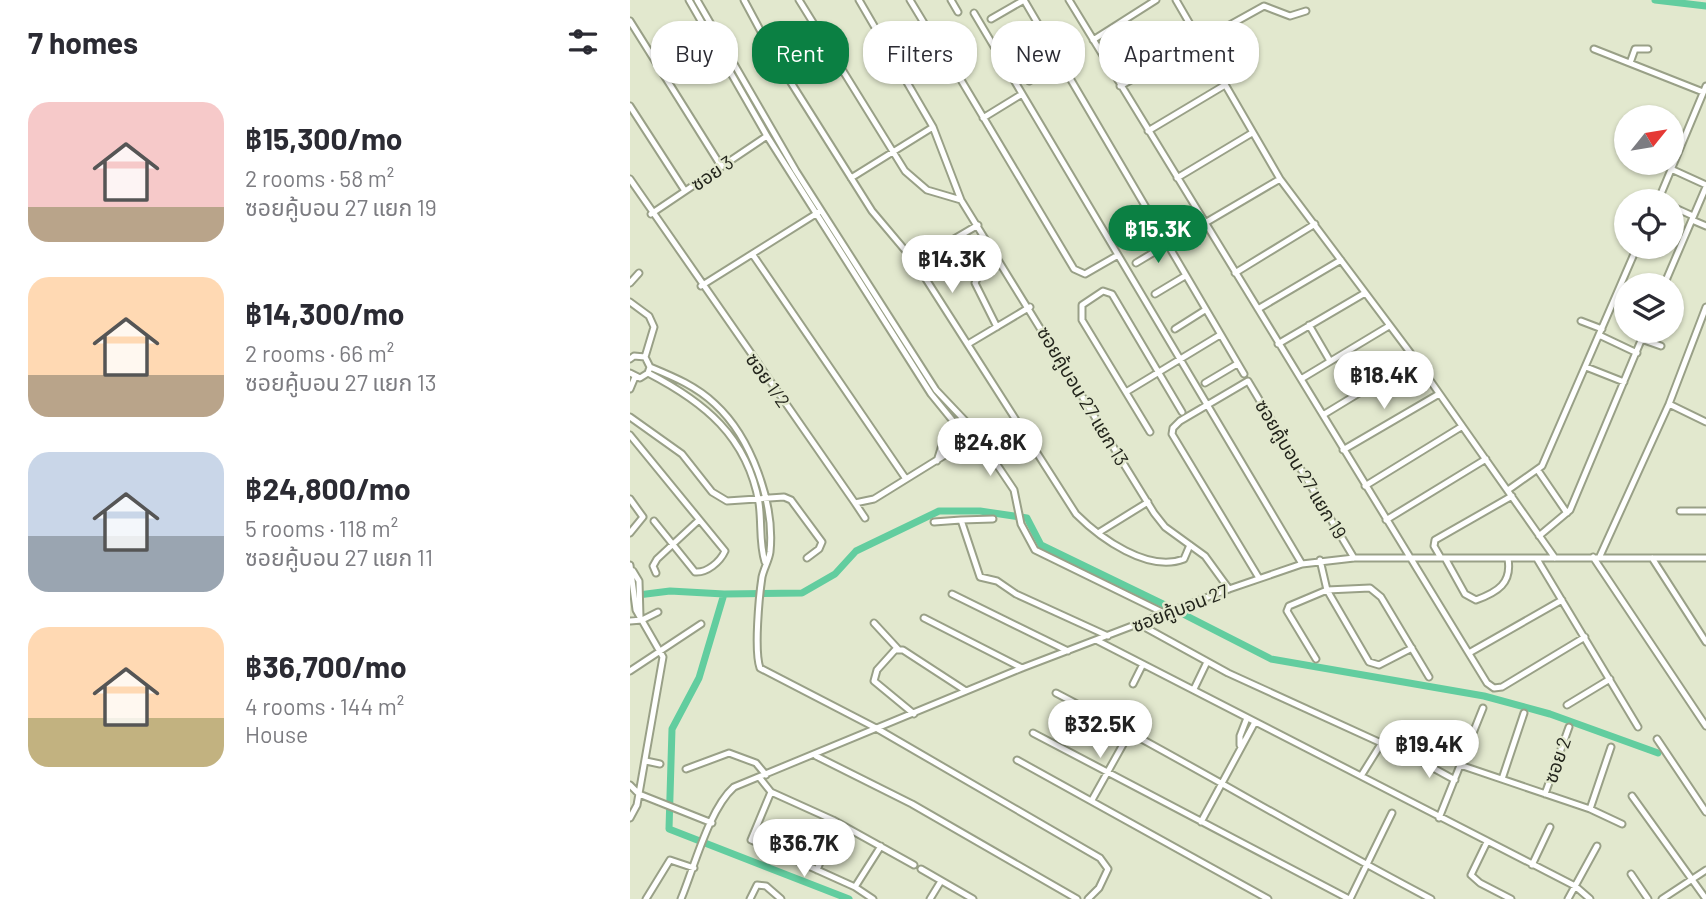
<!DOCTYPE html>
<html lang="en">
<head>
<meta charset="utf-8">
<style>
  :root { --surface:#fff; --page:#f7f7f7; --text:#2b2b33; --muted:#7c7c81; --accent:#0b8043 }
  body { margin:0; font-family:Barlow,"Noto Sans Thai",sans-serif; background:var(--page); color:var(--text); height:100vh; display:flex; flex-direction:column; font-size:26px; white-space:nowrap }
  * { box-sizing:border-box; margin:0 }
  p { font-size:23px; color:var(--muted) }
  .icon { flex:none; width:38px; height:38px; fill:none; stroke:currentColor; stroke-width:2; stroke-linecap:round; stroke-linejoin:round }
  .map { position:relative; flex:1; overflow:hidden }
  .sheet { display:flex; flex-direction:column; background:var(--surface); width:630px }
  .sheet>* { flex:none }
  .hud { position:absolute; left:21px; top:21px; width:665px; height:63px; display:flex; gap:14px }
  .needle { width:46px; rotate:60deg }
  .tools { position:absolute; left:984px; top:105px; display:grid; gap:14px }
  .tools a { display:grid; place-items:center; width:70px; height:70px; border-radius:50%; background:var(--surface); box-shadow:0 2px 5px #0004; font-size:35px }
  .price { position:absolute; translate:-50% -60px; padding:0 16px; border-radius:24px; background:#fff; color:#222; font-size:23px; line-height:46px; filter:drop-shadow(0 2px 4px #0008) }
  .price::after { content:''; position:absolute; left:50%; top:42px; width:21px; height:16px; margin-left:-10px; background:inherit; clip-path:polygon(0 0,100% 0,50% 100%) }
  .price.selected { background:var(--accent); color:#fff }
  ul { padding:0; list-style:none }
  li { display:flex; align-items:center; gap:21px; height:175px; padding:0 28px }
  li span { display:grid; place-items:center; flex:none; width:196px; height:140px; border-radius:21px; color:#555 }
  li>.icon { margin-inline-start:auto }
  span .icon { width:84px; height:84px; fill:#fffc; stroke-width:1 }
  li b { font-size:30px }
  h2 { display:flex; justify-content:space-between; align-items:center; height:84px; padding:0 28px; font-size:30px }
  .tag { padding:0 24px; border-radius:28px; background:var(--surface); box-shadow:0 2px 5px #0004; font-size:24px; line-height:63px }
  .tag.selected { background:var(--accent); color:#fff }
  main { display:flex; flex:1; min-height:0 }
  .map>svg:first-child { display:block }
</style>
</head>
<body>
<main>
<section class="sheet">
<h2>7 homes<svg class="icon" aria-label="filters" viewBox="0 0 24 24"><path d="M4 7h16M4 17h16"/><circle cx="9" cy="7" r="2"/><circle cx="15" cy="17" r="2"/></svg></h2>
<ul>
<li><span style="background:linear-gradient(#f6c9c9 75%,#b9a48a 0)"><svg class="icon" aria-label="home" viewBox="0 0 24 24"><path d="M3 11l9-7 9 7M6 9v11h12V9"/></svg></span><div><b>฿15,300/mo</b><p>2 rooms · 58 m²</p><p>ซอยคู้บอน 27 แยก 19</p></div></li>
<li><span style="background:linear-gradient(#ffd9b3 70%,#b9a48a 0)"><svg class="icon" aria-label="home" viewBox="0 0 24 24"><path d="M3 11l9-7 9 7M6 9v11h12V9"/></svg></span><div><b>฿14,300/mo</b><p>2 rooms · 66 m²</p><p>ซอยคู้บอน 27 แยก 13</p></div></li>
<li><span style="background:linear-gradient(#c9d6e8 60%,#9aa5b1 0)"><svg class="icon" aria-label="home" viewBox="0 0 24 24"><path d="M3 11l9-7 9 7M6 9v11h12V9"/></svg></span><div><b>฿24,800/mo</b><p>5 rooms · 118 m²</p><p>ซอยคู้บอน 27 แยก 11</p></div></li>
<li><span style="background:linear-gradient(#ffd9b3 65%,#c2b280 0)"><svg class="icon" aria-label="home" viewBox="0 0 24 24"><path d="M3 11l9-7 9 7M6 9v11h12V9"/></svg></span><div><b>฿36,700/mo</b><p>4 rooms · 144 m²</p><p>House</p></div></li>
</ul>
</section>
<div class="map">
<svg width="1076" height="899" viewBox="0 0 1076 899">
  <rect width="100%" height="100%" fill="#e2e8ce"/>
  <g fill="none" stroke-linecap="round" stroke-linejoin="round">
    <path stroke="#62cd9f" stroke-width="7" d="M 1025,0 L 1076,6
      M 94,594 L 172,593 L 205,574 L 226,551 L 309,511 L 350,511 L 397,518 L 411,545 L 539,607
      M 0,596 L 40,591 L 94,594 L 69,678 L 42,729 L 39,829 L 219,899
      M 551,613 L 641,659 L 854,696 L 920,714 L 1028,753"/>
    <g stroke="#99a087" stroke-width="9">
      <path id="street" d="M 59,0 L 137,136 L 301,394 L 327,426 L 346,437
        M 67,0 L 166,171 L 306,390 L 343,429 L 384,490 L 391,524 L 405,550 L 536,614
        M 114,0 L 143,54 L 242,211 L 285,262 L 446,514 C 470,538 518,573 554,559 L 560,545
        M 169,0 L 275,171 L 297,190 L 331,200
        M 229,0 L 303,127 L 331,200 L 524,513 L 535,527 L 575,556 L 599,589
        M 280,0 L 297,28
        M 321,0 L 328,12
        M 394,0 L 614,374
        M 439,0 L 857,683 L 864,688 L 872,687 L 955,637
        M 546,0 L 650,179 L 785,359 L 925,558
        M 344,13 L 672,564
        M 361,19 L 394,0
        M 0,21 L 91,166
        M 303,33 L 444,269 L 455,274 L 488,255
        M 463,40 L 526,0
        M 964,49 L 1073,92
        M 377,50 L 411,30
        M 1000,63 L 1005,49 L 1018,49
        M 399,81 L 430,63
        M 490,86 L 634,6 L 660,16 L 676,11
        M 0,106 L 55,191
        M 353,118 L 392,94
        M 518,131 L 595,85
        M 1041,169 L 1076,185
        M 221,178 L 303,127
        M 547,178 L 622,133
        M 0,179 L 225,503 L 244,499 L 315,455 L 339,426
        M 1028,201 L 1076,86
        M 1041,206 L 1063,216
        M 21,214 L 137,136
        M 1062,220 L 1076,226
        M 575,223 L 650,179
        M 366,253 L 353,266 L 345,283 L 367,327
        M 123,255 L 276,479
        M 285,262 L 348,225
        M 506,263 L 536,245
        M 605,273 L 685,224
        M 0,283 L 9,273
        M 1034,285 L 1076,187
        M 71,286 L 189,212
        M 525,294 L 555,276
        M 0,302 L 19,316 L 24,327 L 15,357
        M 628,309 L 711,260
        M 951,321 L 972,329
        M 679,325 L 700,361
        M 545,329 L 575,310
        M 969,335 L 1007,353
        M 1011,339 L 1031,346
        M 338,344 L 400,307
        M 648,344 L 735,293
        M 0,359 L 4,356 L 15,357 L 20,367 L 18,373 L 10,378 L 0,373
        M 20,367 C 44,377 66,386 85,404 C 121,437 145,503 140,552 C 139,560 134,568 132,577 C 129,597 124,651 130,668 L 246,728 L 470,858 L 478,869 L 469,888 L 458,899
        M 956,367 L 994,382
        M 18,373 C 74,402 117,436 129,503 C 132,523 129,543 135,562
        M 671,379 L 759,326
        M 575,383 L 607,364
        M 0,389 L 5,377
        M 496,392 L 590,335
        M 1039,404 L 1076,422
        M 693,415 L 785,359
        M 0,417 L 52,454 L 82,492 L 97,501 L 154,497 L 161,500 L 192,542 L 189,549 L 177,558
        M 520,432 L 452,320 L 452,305 L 473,291 L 482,294 L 552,412
        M 0,435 L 95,551 C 90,562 77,573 65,572 L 24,521
        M 713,450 L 809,394
        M 307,461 L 313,442 L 332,419
        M 909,472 L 937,513
        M 735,486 L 831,427
        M 878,490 L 912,466 L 1007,247
        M 0,499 L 13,517 L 0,533
        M 225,503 L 235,518
        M 1050,511 L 1076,511
        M 363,519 L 331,520 L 350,577 L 367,581 L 386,594 L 478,636
        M 756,520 L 856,459
        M 304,522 L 331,520
        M 468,533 L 518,502
        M 909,536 L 940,510 L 1015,331
        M 970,556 L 1039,404 L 1076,307
        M 963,557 L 1076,726
        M 811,558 L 804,546 L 805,540 L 882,496
        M 815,558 L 835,594 L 846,600 C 868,592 882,583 878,559
        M 1022,558 L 1076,642
        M 907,559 L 1008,727
        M 690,560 L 697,590 L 739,662 L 749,665 L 782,648
        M 0,565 L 6,610 L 33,657 L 7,805 L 0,818
        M 3,571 L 9,581 L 10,617
        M 26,573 L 23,566 L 27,559 L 69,520
        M 629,578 L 542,434 L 543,428 L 550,421 L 618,381 L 724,558
        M 322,594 L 438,651
        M 294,618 L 392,668
        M 0,621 L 12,620 L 28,612
        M 244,623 L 268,649
        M 509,624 L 598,673 L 773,753
        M 466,640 L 945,886 L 960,899
        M 839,653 L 932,600
        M 686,659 L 657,611 L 659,606 L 697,590 L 740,588 L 751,597 L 799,677
        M 0,671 L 71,624
        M 503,684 L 513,664
        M 564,689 L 577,662
        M 426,693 C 553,759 675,833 801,899
        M 937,705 L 980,679
        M 284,714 L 244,681 L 247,670 L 265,650 L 273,650 L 336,691
        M 403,733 L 719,899
        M 1027,739 L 1076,812
        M 610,745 L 610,736 L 617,718
        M 186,756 L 282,804 L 447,899
        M 785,758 L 825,780
        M 387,760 L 638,899
        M 16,761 L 30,764
        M 830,765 L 960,809 L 992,824
        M 56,769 L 99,753 L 126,763 L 136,775
        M 731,776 L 751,744
        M 129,777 L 141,792 L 203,820 L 284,865
        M 872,779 L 894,713
        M 0,785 L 9,794 L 82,823
        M 141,792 L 121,840 L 225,887 L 243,899
        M 915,794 L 939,727
        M 1002,796 L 1076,899
        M 462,800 L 500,732
        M 960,809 L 981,747
        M 809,818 L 853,708
        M 571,822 L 625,722
        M 857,842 L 841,875 L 850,883 L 881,899
        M 902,865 L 920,827
        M 291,869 L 343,899
        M 187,870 L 206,822
        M 1001,874 L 1018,899
        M 225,887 L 251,846
        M 16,899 L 40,860 L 64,868
        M 51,899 C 64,868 79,809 104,787 L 392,668 L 599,589 L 672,564 L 724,558 L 1076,558
        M 120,899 L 127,885 L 136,886 L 151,899
        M 300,899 L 311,881
        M 720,899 L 762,813
        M 938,899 L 967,846
        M 1032,899 L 1076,870"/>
    </g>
    <use href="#street" stroke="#fff" stroke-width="5"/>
  </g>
  <g text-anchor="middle" stroke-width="5" stroke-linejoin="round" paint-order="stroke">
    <g font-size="19" fill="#23251c" stroke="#e2e8ce">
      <text transform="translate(82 173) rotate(-34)" y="7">ซอย 3</text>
      <text transform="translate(138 380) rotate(55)" y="7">ซอย 1/2</text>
      <text transform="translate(453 396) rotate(59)" y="7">ซอยคู้บอน 27 แยก 13</text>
      <text transform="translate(671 469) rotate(59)" y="7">ซอยคู้บอน 27 แยก 19</text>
      <text transform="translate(550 608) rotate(-21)" y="7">ซอยคู้บอน 27</text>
      <text transform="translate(927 760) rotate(-71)" y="7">ซอย 2</text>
    </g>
  </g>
</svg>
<div class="tools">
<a><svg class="needle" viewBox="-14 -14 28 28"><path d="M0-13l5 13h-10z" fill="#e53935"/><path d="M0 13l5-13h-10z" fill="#7c7c81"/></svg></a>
<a><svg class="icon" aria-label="locate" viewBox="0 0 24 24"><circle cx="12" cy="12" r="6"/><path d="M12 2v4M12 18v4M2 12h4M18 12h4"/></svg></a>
<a><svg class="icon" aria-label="layers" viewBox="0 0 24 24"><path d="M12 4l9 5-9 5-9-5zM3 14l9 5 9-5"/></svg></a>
</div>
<b class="price selected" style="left:528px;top:265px">฿15.3K</b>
<b class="price" style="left:322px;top:295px">฿14.3K</b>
<b class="price" style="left:754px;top:411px">฿18.4K</b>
<b class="price" style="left:360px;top:478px">฿24.8K</b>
<b class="price" style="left:470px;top:760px">฿32.5K</b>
<b class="price" style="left:799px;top:780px">฿19.4K</b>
<b class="price" style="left:174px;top:879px">฿36.7K</b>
<div class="hud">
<a class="tag">Buy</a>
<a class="tag selected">Rent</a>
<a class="tag">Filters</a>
<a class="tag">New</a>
<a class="tag">Apartment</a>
</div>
</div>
</main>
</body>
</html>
